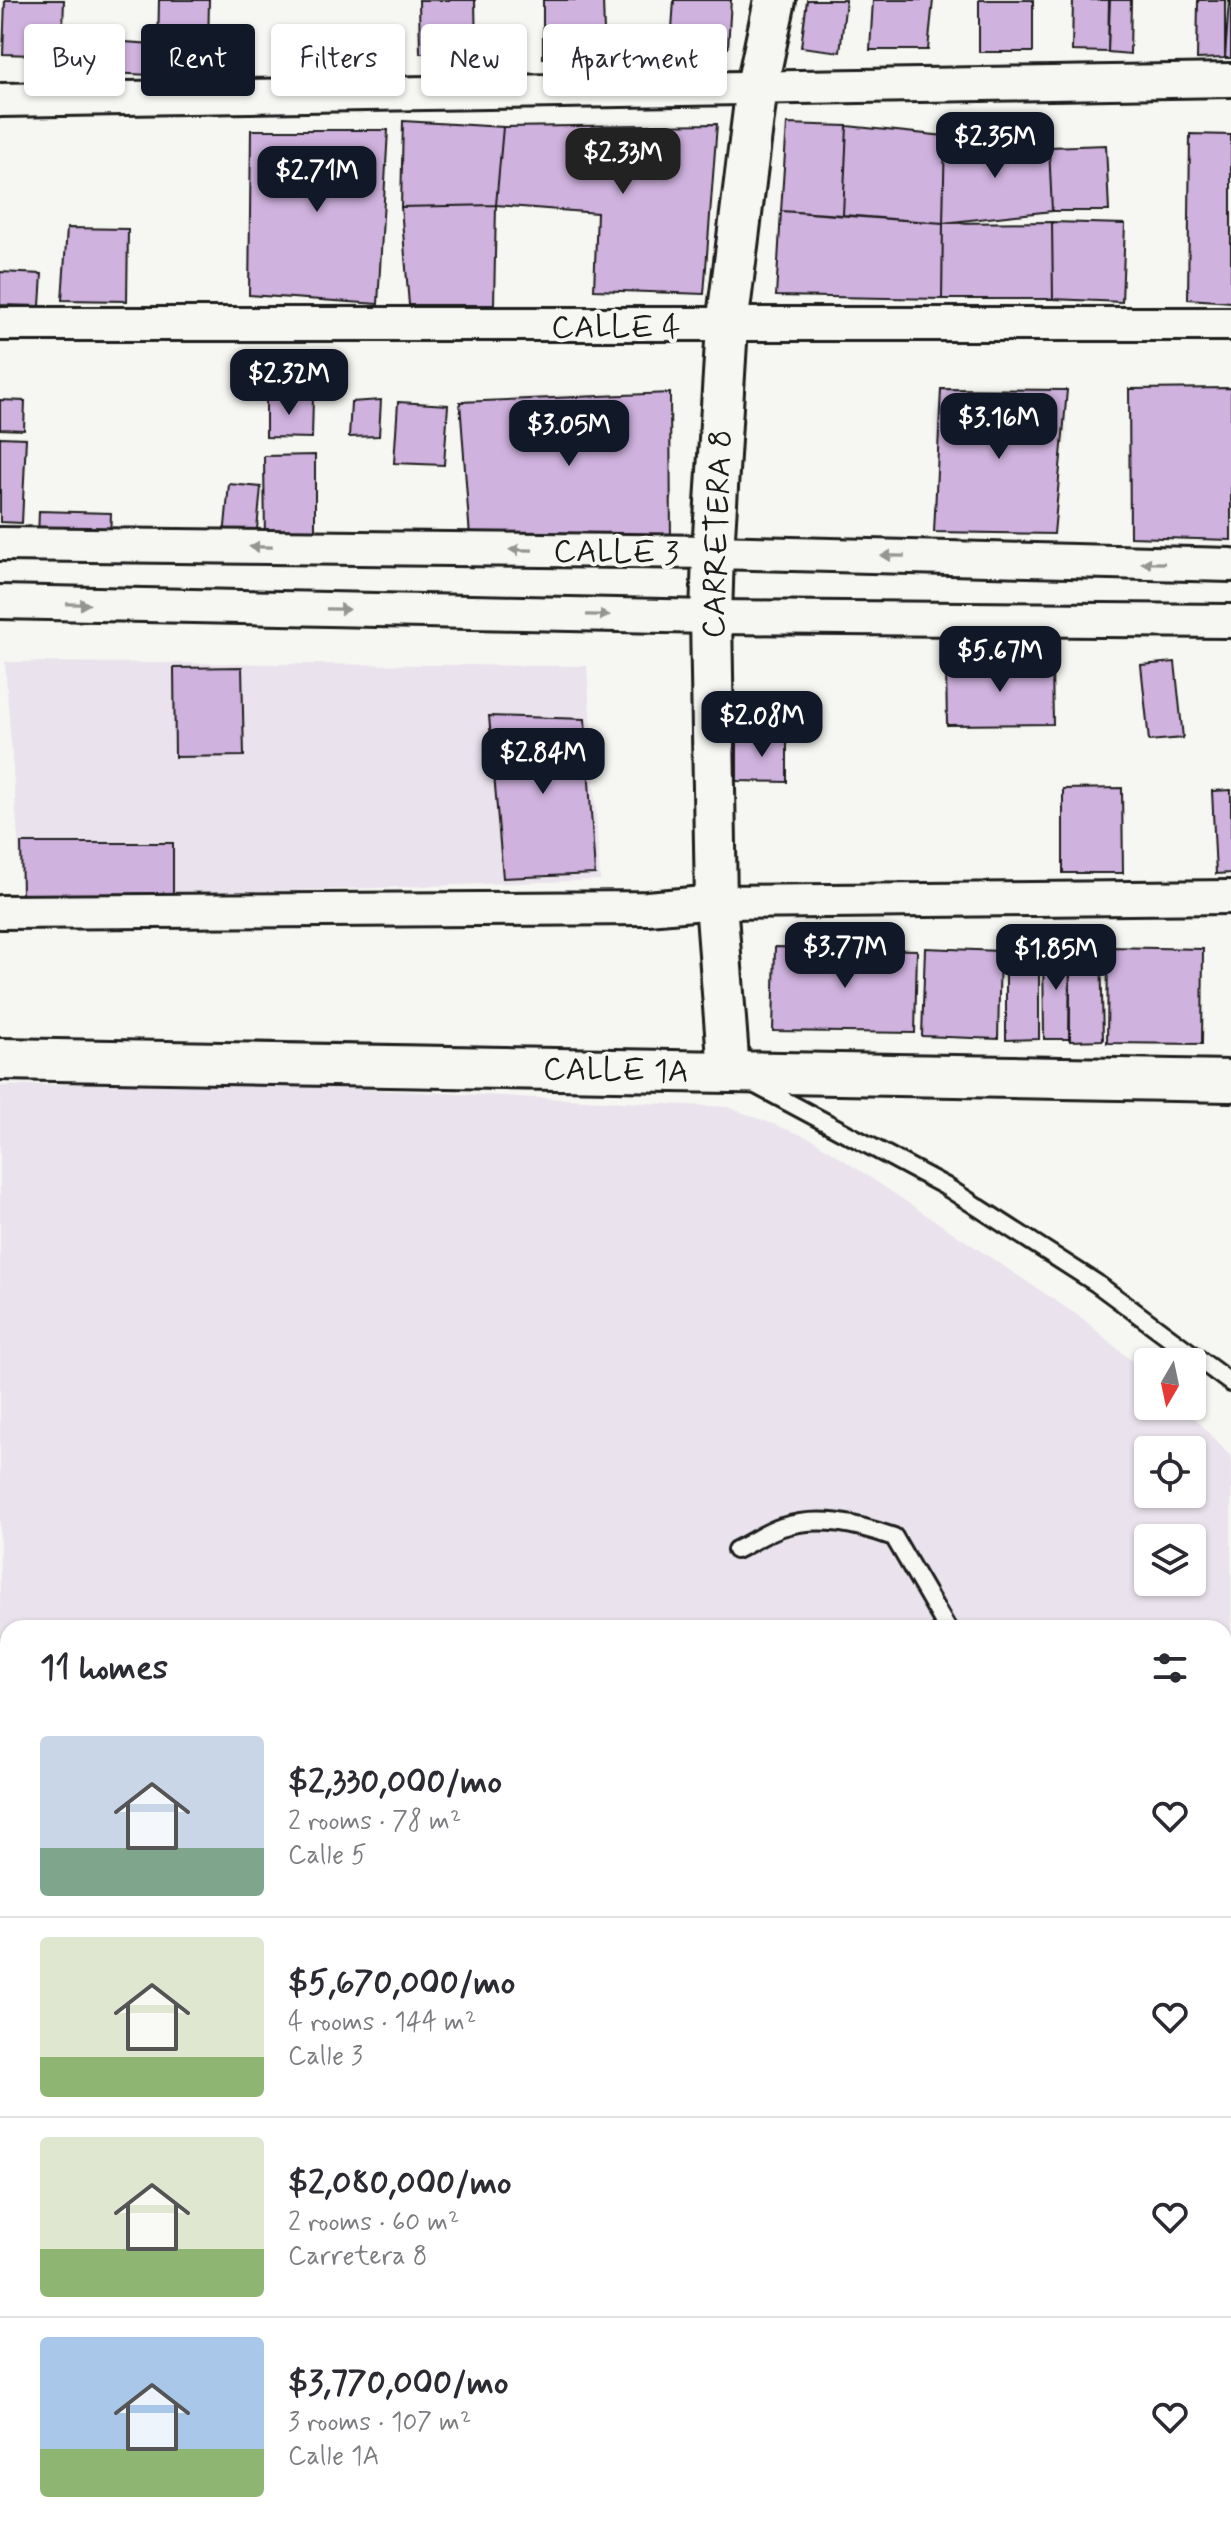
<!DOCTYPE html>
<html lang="en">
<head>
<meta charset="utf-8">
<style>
  :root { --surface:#fff; --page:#f2f2f3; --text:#2b2b33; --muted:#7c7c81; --line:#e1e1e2; --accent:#111827 }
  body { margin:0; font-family:Mynerve,sans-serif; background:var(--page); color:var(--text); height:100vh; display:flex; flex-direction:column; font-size:30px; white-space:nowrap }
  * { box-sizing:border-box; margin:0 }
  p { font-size:26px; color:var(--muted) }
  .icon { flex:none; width:44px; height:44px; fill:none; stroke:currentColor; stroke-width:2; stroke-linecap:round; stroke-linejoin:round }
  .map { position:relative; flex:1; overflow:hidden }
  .details { position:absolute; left:0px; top:1620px; width:1232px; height:914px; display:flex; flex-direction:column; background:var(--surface); border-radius:24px 24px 0 0; box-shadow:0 2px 6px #0004 }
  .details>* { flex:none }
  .hud { position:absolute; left:24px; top:24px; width:800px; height:72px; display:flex; gap:16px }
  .needle { width:52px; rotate:189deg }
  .controls { position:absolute; left:1134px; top:1348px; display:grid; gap:16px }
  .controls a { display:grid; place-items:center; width:72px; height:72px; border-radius:8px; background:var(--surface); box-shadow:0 2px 6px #0004; font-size:40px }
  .price { position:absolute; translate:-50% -68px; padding:0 18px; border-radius:16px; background:var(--accent); color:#fff; font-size:26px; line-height:52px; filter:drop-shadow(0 2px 4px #0008) }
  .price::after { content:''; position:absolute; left:50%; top:48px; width:24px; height:18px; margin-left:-12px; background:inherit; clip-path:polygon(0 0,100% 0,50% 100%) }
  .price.active { background:#222; color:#fff }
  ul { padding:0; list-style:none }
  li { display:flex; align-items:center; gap:24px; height:200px; padding:0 40px }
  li+li { border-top:2px solid var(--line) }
  li span { display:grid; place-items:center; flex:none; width:224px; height:160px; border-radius:8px; color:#555 }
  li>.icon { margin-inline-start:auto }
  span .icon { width:96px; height:96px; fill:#fffc; stroke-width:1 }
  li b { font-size:34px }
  h2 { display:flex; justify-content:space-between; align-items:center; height:96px; padding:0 40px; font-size:34px }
  .chip { padding:0 28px; border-radius:8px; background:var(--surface); box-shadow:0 2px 6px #0004; font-size:28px; line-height:72px }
  .chip.active { background:var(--accent); color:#fff }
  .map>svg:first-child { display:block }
</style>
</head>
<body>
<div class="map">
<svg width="1231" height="2533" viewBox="0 0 1231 2533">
  <rect width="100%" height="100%" fill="#f6f6f2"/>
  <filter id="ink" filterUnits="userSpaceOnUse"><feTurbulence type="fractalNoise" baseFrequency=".0125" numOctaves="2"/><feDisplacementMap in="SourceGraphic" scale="16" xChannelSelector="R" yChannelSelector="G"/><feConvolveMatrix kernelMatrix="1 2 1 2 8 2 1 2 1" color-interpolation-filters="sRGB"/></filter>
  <g filter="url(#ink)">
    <path fill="#eae2ec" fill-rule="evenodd" d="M 5,662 L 587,666 L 600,880 L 173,895 L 22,894 Z
      M 192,1081 L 728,1107 L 812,1139 L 1083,1319 L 1148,1375 L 1148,1406 L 1184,1406 L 1231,1457 L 1231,2533 L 0,2533 L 0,1086 ZM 1148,1450 L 1192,1450 L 1192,1494 L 1148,1494 ZM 1148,1538 L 1192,1538 L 1192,1582 L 1148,1582 ZM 8,1628 L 1224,1628 L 1224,2526 L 8,2526 Z"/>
    <path fill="#8fd2f1" stroke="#61899c" stroke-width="2" d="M 175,2526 L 439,2526 L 465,2533 L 179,2533 Z"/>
    <path fill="#cfb2de" stroke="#1c1c1c" stroke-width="2" d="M 5,0 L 64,0 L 62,56 L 3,54 Z
      M 159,0 L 209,0 L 208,50 L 158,49 Z
      M 419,0 L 475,0 L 476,52 L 420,53 Z
      M 543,0 L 603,0 L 604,32 L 655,32 L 656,57 L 543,58 Z
      M 674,0 L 731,0 L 728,48 L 671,44 Z
      M 807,0 L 846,0 L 840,52 L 801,47 Z
      M 873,0 L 933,0 L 928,50 L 870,50 Z
      M 979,0 L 1033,0 L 1033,52 L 979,52 Z
      M 1073,0 L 1109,0 L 1108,52 L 1072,51 Z
      M 1110,0 L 1131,0 L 1130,54 L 1108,52 Z
      M 1198,0 L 1225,0 L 1225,58 L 1197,59 Z
      M 1229,0 L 1231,0 L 1231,58 L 1225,58 Z
      M 110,41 L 153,44 L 151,75 L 108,73 Z
      M 403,121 L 503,127 L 496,205 L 401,207 Z
      M 717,124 L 704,294 L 594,290 L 597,213 L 496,205 L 503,127 Z
      M 787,124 L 847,126 L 843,215 L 781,211 Z
      M 847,126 L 945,136 L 943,223 L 843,215 Z
      M 251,130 L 388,130 L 378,304 L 249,295 Z
      M 1190,134 L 1231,135 L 1231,302 L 1188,299 Z
      M 945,136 L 1049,147 L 1052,211 L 943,223 Z
      M 1106,145 L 1109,211 L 1052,211 L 1049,147 Z
      M 496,205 L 494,305 L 409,305 L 401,207 Z
      M 781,211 L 943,223 L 942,299 L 776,296 Z
      M 1052,222 L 1125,224 L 1122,302 L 1053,299 Z
      M 1052,222 L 1053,299 L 942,299 L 943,223 Z
      M 67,228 L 128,229 L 127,301 L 62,300 Z
      M 0,272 L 42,274 L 40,306 L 0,305 Z
      M 1231,388 L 1231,540 L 1130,537 L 1129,389 Z
      M 941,389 L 1067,390 L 1054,534 L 934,532 Z
      M 670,393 L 671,542 L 470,537 L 460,402 Z
      M 266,396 L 313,397 L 312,438 L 266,437 Z
      M 0,400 L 25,401 L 24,430 L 0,429 Z
      M 381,400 L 379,436 L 349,437 L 351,402 Z
      M 398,402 L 448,405 L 444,465 L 394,463 Z
      M 0,437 L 26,438 L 22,523 L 0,522 Z
      M 315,455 L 315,539 L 265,540 L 264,456 Z
      M 229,484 L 261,487 L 256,540 L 224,537 Z
      M 39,511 L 111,513 L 110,540 L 38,539 Z
      M 1175,662 L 1183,738 L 1149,741 L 1141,665 Z
      M 1052,663 L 1053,724 L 947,725 L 946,666 Z
      M 242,667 L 244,756 L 175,757 L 174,668 Z
      M 489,716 L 585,719 L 595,874 L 503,878 Z
      M 737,736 L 787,736 L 787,782 L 737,781 Z
      M 1122,788 L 1123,873 L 1063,873 L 1063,789 Z
      M 1231,790 L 1231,873 L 1216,874 L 1212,791 Z
      M 21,843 L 173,843 L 173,895 L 22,894 Z
      M 1043,945 L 1070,946 L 1069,1039 L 1044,1039 Z
      M 1070,946 L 1101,946 L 1103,1040 L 1070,1041 Z
      M 775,947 L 917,950 L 915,1033 L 773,1031 Z
      M 1006,947 L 1039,948 L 1039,1039 L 1006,1040 Z
      M 1108,947 L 1203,949 L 1202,1044 L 1107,1043 Z
      M 925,948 L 1000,951 L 998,1039 L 922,1036 Z
      M 21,2526 L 130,2526 L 128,2533 L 20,2533 Z"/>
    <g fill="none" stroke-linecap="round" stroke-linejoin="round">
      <g stroke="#1c1c1c" stroke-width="22">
        <path id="service" d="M 752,1083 L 945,1186 L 1096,1283 L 1231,1383
          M 736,1550 C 751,1543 766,1532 782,1527 C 820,1515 857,1524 894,1537 L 947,1628
          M 1224,1750 L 1231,1749
          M 838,2526 L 847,2533"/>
      </g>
      <g stroke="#1c1c1c" stroke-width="38">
        <path id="minor" d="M 0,100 L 1231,80
          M 0,324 L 1231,324
          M 0,544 L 713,552 L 1231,565
          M 0,602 L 711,617 L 1231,621
          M 0,912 L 647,908 L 716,902 L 1231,897"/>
      </g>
      <g stroke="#1c1c1c" stroke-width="46">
        <path id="tertiary" d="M 0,1059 L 1231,1081
          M 729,1071 L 716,902 L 711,617 L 713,552 L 727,326 L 757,86 L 775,0"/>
      </g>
      <use href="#service" stroke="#f6f6f2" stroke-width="16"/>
      <use href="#minor" stroke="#f6f6f2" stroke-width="32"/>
      <use href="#tertiary" stroke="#f6f6f2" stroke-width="40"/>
    </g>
    <defs><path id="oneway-solid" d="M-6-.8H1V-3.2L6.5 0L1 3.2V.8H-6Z" transform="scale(2)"/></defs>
    <g fill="#949492">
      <use href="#oneway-solid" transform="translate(261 547) rotate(-179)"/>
      <use href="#oneway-solid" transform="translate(521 550) rotate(-179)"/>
      <use href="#oneway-solid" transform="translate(893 556) rotate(-179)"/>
      <use href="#oneway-solid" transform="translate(1153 563) rotate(-179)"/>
      <use href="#oneway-solid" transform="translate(78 604) rotate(1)"/>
      <use href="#oneway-solid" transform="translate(338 609) rotate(1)"/>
      <use href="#oneway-solid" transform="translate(598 615) rotate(1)"/>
    </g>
  </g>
  <g text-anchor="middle" stroke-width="8" stroke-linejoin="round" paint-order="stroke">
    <g font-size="32" fill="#1c1c1c" stroke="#f6f6f2">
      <text x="616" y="337">CALLE 4</text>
      <text transform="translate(716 534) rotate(-88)" y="11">CARRETERA 8</text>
      <text transform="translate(616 551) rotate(1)" y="11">CALLE 3</text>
      <text transform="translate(616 1069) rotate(1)" y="11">CALLE 1A</text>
    </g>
  </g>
</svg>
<div class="controls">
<a><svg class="needle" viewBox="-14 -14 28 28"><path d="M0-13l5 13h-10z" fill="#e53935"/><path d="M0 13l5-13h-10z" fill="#7c7c81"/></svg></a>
<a><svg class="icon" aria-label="locate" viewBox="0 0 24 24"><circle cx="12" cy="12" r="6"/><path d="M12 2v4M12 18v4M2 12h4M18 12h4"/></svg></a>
<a><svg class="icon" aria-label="layers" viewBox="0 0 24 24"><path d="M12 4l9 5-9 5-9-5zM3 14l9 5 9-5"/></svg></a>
</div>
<b class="price" style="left:995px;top:180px">$2.35M</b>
<b class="price active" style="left:623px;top:196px">$2.33M</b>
<b class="price" style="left:317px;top:214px">$2.71M</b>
<b class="price" style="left:289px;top:417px">$2.32M</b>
<b class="price" style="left:999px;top:461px">$3.16M</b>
<b class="price" style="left:569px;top:468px">$3.05M</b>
<b class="price" style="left:1000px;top:694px">$5.67M</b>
<b class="price" style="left:762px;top:759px">$2.08M</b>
<b class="price" style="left:543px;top:796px">$2.84M</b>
<b class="price" style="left:845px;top:990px">$3.77M</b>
<b class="price" style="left:1056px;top:992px">$1.85M</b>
<div class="hud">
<a class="chip">Buy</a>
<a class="chip active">Rent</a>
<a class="chip">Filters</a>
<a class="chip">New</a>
<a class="chip">Apartment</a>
</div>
<section class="details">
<h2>11 homes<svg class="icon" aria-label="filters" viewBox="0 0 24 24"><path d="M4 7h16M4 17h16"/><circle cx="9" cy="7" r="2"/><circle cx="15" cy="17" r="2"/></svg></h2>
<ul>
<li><span style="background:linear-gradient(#c9d6e8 70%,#7fa58c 0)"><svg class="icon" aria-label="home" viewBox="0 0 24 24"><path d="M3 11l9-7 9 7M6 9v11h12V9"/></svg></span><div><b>$2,330,000/mo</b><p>2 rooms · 78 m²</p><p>Calle 5</p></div><svg class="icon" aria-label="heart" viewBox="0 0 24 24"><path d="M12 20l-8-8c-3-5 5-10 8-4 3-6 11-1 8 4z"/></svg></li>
<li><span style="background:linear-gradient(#dfe7d0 75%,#8fb573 0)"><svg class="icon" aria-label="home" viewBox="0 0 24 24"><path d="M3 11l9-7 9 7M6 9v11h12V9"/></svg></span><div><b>$5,670,000/mo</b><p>4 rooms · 144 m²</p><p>Calle 3</p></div><svg class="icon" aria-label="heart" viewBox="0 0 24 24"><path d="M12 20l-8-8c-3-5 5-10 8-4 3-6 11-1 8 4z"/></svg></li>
<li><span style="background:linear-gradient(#dfe7d0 70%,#8fb573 0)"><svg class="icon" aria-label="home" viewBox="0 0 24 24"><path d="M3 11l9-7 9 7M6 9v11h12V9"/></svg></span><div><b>$2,080,000/mo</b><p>2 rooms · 60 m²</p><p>Carretera 8</p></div><svg class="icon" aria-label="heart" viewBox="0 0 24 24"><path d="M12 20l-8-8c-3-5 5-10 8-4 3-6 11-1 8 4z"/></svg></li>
<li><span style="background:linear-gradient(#a9c7e8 70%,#8fb573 0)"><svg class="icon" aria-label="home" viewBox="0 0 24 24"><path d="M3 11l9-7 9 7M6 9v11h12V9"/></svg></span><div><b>$3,770,000/mo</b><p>3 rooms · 107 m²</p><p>Calle 1A</p></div><svg class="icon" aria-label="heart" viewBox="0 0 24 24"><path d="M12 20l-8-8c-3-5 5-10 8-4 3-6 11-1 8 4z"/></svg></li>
</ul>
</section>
</div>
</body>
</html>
